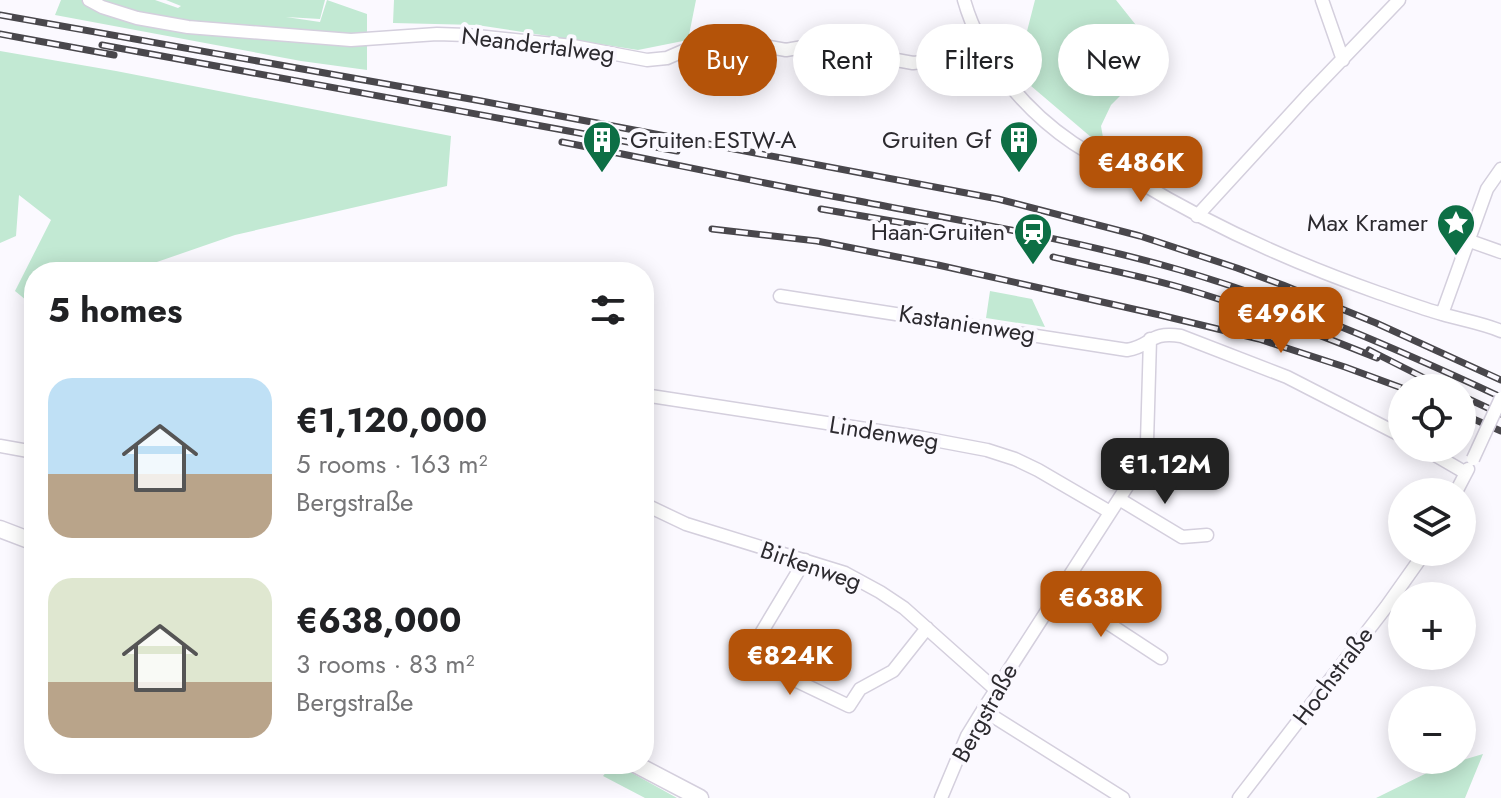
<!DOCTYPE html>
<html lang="en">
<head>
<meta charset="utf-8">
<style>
  :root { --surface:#fff; --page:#f6f6f6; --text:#202124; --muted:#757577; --accent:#b45309 }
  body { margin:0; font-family:Jost,sans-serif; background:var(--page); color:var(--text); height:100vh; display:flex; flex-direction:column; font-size:30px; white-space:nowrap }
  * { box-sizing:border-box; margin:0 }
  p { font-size:26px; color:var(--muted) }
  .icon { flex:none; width:44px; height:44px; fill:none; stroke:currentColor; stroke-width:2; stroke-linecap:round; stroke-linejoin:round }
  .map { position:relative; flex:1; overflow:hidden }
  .panel { position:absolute; left:24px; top:262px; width:630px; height:512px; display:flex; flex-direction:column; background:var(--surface); border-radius:32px; box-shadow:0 4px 20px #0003 }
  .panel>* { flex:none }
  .banner { position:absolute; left:678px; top:24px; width:702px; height:72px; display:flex; gap:16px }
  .tools { position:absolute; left:1388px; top:374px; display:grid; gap:16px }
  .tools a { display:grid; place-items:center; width:88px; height:88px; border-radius:50%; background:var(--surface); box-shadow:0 4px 20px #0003; font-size:40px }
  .price { position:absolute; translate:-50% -68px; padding:0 18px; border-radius:16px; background:var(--accent); color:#fff; font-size:26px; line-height:52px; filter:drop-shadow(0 2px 4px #0008) }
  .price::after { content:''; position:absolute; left:50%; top:48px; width:24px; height:18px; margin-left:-12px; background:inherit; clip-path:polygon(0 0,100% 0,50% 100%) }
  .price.on { background:#222; color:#fff }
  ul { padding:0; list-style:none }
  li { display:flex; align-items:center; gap:24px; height:200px; padding:0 24px }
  li span { display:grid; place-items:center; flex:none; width:224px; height:160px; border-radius:24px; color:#555 }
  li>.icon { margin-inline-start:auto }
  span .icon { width:96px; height:96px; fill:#fffc; stroke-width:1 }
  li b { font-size:34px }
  h2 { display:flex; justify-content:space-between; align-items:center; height:96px; padding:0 24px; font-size:34px }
  .pill { padding:0 28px; border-radius:36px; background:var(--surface); box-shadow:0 4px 20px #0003; font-size:28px; line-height:72px }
  .pill.on { background:var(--accent); color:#fff }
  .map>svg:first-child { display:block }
</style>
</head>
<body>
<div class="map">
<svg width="1501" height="798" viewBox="0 0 1501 798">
  <rect width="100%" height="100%" fill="#fbf9ff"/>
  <path fill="#c2e9d3" d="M 61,0 L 155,0 L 178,8 L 181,6 L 166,0 L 325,0 L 320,19 L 286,17 L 320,22 L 327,0 L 367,14 L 367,70 L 301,61 L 55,15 Z
    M 394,0 L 696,0 L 688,40 L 638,50 L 477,25 L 393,23 Z
    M 1035,0 L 1116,0 L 1151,44 L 1130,68 L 1136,80 L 1111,105 L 1101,126 L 1105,149 L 1024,80 L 995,39 L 1024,43 Z
    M 0,51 L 116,71 L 451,136 L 447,186 L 235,235 L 128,272 L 34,272 L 34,304 L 32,305 L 15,291 L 51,220 L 19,195 L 16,236 L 0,243 Z
    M 990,291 L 1032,299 L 1045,327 L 986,318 Z
    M 1483,754 L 1465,798 L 1376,798 L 1439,767 Z
    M 613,764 L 616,764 L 677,798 L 645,798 L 603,776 Z"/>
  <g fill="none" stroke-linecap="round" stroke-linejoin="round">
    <g stroke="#d4cfdd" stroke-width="15">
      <path id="minor" d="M 89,0 L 102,7 L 137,18 L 188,27 L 351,40 L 437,34 L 467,35 L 573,46 L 647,60 L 667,58 L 704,42 L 725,39 L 786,50 L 814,45 L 913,63 L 942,60 L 957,55 L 980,41
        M 964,0 C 980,57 1024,110 1073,143 C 1093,156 1115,167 1136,180 C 1213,227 1294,263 1379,293 C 1400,300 1421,308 1442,314 C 1462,320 1482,323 1501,331
        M 1322,0 L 1343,60
        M 1197,216 L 1306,97 L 1399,0
        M 1467,240 L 1501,252
        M 780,296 L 1127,350 C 1153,346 1148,331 1181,336 L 1287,377 L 1402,436
        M 1442,314 L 1487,189 L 1501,169
        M 644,395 L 918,437 L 987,450 L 1015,459 L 1038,470 L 1110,512
        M 0,446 L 34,452
        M 1423,448 L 1466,473
        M 1456,492 L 1468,469
        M 1119,499 L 1182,537 L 1207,535
        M 644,504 L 686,524 L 845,573 L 880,592 L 904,608 L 996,690
        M 805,560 L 751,650 L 755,661 L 849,706 L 860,689 L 893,671 L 927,628
        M 1059,591 L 1161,658
        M 983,710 L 1123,798
        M 941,798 L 967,736 L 983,710 L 1137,471 L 1144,457 L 1147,442 L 1150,339
        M 1239,798 L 1386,607 L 1425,552"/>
    </g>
    <g stroke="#d4cfdd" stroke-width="19">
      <path id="secondary" d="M 0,529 L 34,542
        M 635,764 L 700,798"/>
    </g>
    <use href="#minor" stroke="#fff" stroke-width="12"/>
    <use href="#secondary" stroke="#fff" stroke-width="16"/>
    <g stroke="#49474c" stroke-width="7">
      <path id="rail" d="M 0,15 L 476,100 L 998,199 L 1140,236 L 1237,268 L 1283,285 L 1376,323 L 1501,380
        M 0,34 L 114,55
        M 102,45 L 677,151
        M 562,142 C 659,161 756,182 853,200 C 962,221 1073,239 1180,270 C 1290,302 1397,349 1501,397
        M 821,209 L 963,233
        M 712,229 L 817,241 L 938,265 L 1160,315 L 1259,339 L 1345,367 L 1402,388
        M 1053,257 C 1095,267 1137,275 1179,287 C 1246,306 1312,332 1377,358
        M 1369,350 L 1444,388
        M 1462,396 L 1501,414
        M 1462,414 L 1501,431"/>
    </g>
    <use href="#rail" stroke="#fbf9ff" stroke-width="4" stroke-dasharray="12" stroke-linecap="butt"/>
    <g stroke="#d4cfdd" stroke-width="15" stroke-linecap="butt">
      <path id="minor-bridge" d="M 1473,459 L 1501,398"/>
    </g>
    <use href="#minor-bridge" stroke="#fff" stroke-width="12"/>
  </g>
  <defs>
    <g id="building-pin" transform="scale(2)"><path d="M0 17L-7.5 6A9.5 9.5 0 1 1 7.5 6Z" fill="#0d6f45" stroke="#fbf9ff"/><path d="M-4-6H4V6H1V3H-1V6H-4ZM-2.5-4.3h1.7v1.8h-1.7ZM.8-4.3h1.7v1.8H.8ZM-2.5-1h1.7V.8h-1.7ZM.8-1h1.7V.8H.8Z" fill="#fff"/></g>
    <g id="sight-pin" transform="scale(2)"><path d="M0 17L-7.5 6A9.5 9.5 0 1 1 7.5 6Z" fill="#0d6f45" stroke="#fbf9ff"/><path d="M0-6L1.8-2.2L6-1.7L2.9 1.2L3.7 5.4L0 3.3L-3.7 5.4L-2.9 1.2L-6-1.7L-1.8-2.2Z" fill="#fff"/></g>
    <g id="station-pin" transform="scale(2)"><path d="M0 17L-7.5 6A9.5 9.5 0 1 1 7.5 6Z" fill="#0d6f45" stroke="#fbf9ff"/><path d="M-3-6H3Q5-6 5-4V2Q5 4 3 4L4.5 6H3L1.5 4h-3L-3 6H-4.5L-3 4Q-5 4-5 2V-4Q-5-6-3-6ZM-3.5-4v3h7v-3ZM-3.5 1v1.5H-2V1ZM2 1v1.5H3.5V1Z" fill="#fff"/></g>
  </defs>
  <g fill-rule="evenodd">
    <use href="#building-pin" x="602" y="140"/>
    <use href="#building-pin" x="1019" y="140"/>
    <use href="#sight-pin" x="1456" y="223"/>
    <use href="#station-pin" x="1033" y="232"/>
  </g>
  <g text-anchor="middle" stroke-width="8" stroke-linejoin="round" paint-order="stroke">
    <g font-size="24" fill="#2c2a2f" stroke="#fbf9ff">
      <text transform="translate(538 45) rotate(7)" y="8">Neandertalweg</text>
      <text transform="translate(967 324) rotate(9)" y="8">Kastanienweg</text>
      <text transform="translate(884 433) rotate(9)" y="8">Lindenweg</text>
      <text transform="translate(811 566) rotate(19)" y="8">Birkenweg</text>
      <text transform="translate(1333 676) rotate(-53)" y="8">Hochstraße</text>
      <text transform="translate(985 713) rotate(-61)" y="8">Bergstraße</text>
    </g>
    <g font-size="24" fill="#2c2a2f" stroke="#fbf9ff" text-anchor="end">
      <text x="630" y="148" text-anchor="start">Gruiten ESTW-A</text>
      <text x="991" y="148">Gruiten Gf</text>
      <text x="1428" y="231">Max Kramer</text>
      <text x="1005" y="240">Haan-Gruiten</text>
    </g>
  </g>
</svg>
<div class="tools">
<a><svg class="icon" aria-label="locate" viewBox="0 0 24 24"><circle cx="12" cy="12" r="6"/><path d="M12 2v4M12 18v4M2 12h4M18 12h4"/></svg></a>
<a><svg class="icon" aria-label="layers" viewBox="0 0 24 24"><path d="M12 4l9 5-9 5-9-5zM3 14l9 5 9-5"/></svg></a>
<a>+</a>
<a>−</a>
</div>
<b class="price" style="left:1141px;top:204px">€486K</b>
<b class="price" style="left:1281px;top:355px">€496K</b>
<b class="price on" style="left:1165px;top:506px">€1.12M</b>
<b class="price" style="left:1101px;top:639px">€638K</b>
<b class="price" style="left:790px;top:697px">€824K</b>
<div class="banner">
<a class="pill on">Buy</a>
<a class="pill">Rent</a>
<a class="pill">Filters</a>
<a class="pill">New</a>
</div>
<section class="panel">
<h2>5 homes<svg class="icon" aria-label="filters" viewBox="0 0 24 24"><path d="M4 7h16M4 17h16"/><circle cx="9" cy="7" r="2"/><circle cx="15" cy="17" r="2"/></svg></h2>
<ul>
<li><span style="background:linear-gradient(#bfe0f5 60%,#b9a48a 0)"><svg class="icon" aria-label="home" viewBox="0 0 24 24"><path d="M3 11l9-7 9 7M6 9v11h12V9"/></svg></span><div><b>€1,120,000</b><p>5 rooms · 163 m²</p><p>Bergstraße</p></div></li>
<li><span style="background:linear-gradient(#dfe7d0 65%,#b9a48a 0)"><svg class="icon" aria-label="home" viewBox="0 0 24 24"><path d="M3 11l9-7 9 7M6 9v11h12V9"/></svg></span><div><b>€638,000</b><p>3 rooms · 83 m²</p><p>Bergstraße</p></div></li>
</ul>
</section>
</div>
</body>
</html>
